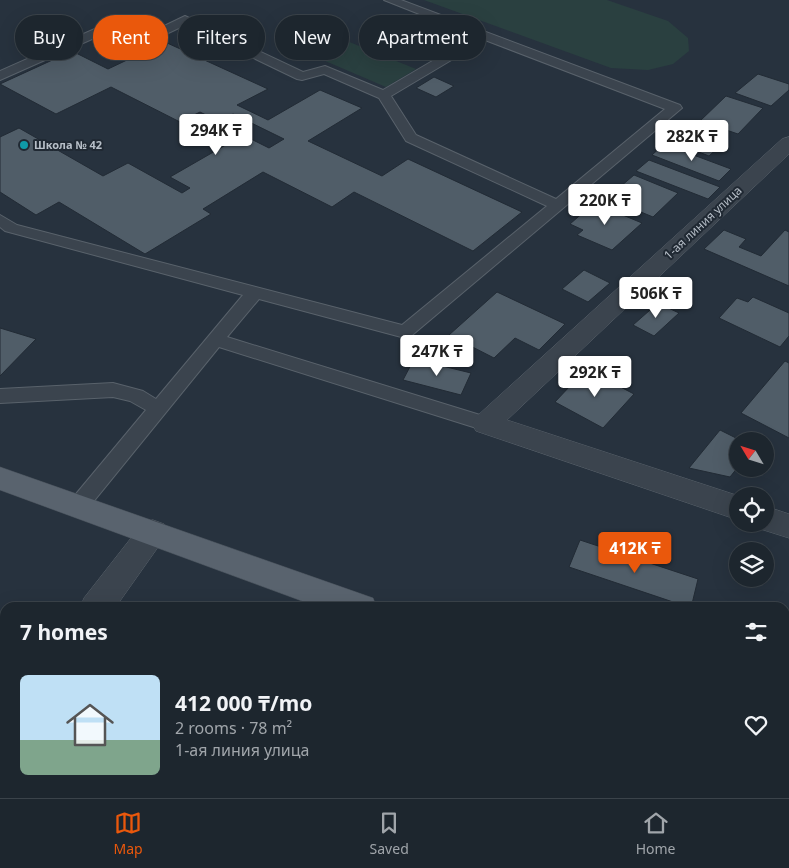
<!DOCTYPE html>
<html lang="en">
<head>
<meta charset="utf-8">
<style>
  :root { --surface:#1d262e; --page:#252e36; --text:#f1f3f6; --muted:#a0a5aa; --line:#3b434a; --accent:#ea580c }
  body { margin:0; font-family:"Noto Sans",sans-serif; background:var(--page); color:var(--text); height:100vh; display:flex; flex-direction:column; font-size:19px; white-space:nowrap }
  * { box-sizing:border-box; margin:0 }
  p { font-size:16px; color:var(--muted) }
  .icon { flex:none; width:28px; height:28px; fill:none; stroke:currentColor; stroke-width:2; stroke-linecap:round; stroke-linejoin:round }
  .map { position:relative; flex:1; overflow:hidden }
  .sheet { position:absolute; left:0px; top:602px; width:790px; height:196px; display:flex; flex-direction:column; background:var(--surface); border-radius:15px 15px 0 0; box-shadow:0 5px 20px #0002,0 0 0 1px var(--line) }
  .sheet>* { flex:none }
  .top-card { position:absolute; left:15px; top:15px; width:500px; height:45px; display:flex; gap:10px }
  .needle { width:32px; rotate:308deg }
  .tools { position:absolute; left:729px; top:432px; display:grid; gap:10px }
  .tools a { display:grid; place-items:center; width:45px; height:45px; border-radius:50%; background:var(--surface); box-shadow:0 5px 20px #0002,0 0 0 1px var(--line); font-size:25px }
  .price { position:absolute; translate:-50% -42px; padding:0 11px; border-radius:5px; background:#fff; color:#222; font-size:16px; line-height:32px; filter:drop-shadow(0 1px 2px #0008) }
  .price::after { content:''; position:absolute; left:50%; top:30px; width:15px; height:11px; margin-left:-8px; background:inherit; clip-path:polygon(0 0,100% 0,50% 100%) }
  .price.selected { background:var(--accent); color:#fff }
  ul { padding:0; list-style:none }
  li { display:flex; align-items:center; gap:15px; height:125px; padding:0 20px }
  li span { display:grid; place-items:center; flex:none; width:140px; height:100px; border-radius:8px; color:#555 }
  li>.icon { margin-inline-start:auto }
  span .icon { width:60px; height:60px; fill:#fffc; stroke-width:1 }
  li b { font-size:21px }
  h2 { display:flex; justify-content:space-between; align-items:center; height:60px; padding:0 20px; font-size:21px }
  .chip { padding:0 18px; border-radius:22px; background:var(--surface); box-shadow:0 5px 20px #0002,0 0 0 1px var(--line); font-size:18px; line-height:45px }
  .chip.selected { background:var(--accent); color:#fff }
  .tab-bar { display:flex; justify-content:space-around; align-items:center; height:70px; border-top:1px solid var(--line); background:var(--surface); font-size:14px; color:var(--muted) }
  .tab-bar a { display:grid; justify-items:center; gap:2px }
  .tab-bar .selected { color:var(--accent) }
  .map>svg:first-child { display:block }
</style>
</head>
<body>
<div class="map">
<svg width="789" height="798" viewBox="0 0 789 798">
  <rect width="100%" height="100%" fill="#27323e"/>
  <path fill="#2a4040" d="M 424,0 L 607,0 L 668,21 L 688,38 L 689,51 L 673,64 L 648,70 L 611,68 Z
    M 332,35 L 416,69 L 386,87 L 302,51 Z"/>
  <path fill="#505d68" stroke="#222b35" d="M 165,42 L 268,89 L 237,105 L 268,120 L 320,90 L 362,108 L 308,141 L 382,176 L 408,159 L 522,212 L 473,251 L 354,192 L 332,207 L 263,172 L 203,209 L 211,214 L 145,254 L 59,202 L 36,215 L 0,192 L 0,137 L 19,128 L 103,176 L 128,163 L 182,193 L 190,188 L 170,177 L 243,135 L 269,148 L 284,139 L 233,114 L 220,122 L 200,112 L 180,122 L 111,87 L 56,114 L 0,84 L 72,51 L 108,69 Z
    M 758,74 L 789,84 L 789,90 L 771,106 L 735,93 Z
    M 434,77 L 454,86 L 436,97 L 416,88 Z
    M 726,96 L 763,108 L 738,134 L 700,121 Z
    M 689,134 L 720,146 L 709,156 L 678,144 Z
    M 664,144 L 731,169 L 719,181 L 652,155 Z
    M 649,160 L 720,187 L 708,199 L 636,171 Z
    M 634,175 L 678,193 L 653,217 L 607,198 Z
    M 594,203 L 642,223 L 612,250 L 577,235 L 583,230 L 570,224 Z
    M 724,230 L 746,239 L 739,247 L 761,256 L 785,230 L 789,232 L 789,286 L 704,249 Z
    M 584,270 L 610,283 L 588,302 L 562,289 Z
    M 497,292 L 565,324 L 539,350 L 515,338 L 494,358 L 449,335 Z
    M 753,297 L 789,313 L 789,336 L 780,347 L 719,318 L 737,298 L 748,302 Z
    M 658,303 L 679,313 L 654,336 L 633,325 Z
    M 0,328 L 36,339 L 0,376 Z
    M 414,359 L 471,373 L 461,395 L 403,380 Z
    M 785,361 L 789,363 L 789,438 L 741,413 Z
    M 586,369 L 634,394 L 603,428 L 555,402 Z
    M 720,430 L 742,441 L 738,441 L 738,467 L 730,477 L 689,468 Z
    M 580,540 L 698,579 L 691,608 L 569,567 Z"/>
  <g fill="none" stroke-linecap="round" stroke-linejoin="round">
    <g stroke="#59626b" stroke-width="2">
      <path id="lane" d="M 384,0 L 401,0 L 680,105 L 682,108 L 411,336 L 405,338 L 259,299 L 227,337 L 493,419 L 496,424 L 493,429 L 486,431 L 219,347 L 85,512 L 78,514 L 71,512 L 68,506 L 71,500 L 146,410 L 130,401 L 113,397 L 0,403 L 0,389 L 113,383 L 143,391 L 156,399 L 243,295 L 5,231 L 0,227 L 0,215 L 17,225 L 402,325 L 547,206 L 406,141 L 379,98 L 324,74 L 302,80 L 297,79 L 185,25 L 160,37 L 128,23 L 0,80 L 0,71 L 124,16 L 132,16 L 160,28 L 185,16 L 303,72 L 325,66 L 383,90 L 475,36 ZM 485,40 L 665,109 L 556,199 L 416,135 L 391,96 Z"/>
    </g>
    <g stroke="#59626b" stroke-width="1">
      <path id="street" d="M 789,137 L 789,154 L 507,420 L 739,496 L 738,520 L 476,431 L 472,424 L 476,417 L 782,139 Z
        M 765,506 L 789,514 L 789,538 L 754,527 L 753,524 L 765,524 Z
        M 153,520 L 164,524 L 168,533 L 115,608 L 80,608 L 84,598 L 142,524 Z
        M 5,721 L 5,760 L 0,762 L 0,723 Z
        M 676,794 L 714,794 L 714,798 L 676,798 Z"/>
    </g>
    <g stroke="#444d57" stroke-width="1">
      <path id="primary" d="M 0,467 L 373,598 L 377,608 L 321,608 L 0,490 Z
        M 785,742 L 789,743 L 789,779 L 785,778 Z"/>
    </g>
    <use href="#lane" fill="#3b444e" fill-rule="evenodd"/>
    <use href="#street" fill="#3b444e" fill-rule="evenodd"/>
    <use href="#primary" fill="#59636e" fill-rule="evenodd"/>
  </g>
  <circle fill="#0f9aa8" stroke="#202933" stroke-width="2" cx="24" cy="145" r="5"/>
  <g text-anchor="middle" stroke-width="4" stroke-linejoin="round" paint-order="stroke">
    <g font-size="11" font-weight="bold" fill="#b7bfc8" stroke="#202933" text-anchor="start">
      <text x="34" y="149">Школа № 42</text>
    </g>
    <g font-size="12" fill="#b7bfc8" stroke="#202933">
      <text transform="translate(703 223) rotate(-43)" y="4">1-ая линия улица</text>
    </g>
  </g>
</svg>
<div class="tools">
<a><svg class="needle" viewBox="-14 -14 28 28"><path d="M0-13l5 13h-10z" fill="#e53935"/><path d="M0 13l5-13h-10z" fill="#a0a5aa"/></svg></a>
<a><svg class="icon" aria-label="locate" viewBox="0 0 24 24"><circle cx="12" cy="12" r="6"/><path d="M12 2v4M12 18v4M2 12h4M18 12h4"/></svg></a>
<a><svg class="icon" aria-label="layers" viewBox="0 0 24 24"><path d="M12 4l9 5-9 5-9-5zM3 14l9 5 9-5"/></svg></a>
</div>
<b class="price" style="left:216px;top:156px">294K ₸</b>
<b class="price" style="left:692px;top:162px">282K ₸</b>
<b class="price" style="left:605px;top:226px">220K ₸</b>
<b class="price" style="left:656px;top:319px">506K ₸</b>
<b class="price" style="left:437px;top:377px">247K ₸</b>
<b class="price" style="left:595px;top:398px">292K ₸</b>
<b class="price selected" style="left:635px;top:574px">412K ₸</b>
<div class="top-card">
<a class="chip">Buy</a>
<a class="chip selected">Rent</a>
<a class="chip">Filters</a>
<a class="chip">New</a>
<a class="chip">Apartment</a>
</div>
<section class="sheet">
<h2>7 homes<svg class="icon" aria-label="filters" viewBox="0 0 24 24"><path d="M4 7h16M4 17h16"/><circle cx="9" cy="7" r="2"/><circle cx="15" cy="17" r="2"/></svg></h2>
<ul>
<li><span style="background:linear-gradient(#bfe0f5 65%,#7fa58c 0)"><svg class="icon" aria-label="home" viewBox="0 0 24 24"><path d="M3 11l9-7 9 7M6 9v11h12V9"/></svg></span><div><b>412 000 ₸/mo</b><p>2 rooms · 78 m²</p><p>1-ая линия улица</p></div><svg class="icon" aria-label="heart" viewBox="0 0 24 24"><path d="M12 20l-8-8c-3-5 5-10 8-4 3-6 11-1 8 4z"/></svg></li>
</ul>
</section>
</div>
<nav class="tab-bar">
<a class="selected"><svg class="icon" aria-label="map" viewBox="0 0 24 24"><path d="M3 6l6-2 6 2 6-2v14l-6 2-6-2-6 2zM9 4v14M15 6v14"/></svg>Map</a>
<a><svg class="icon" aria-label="saved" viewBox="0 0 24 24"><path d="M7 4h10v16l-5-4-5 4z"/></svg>Saved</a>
<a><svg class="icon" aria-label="home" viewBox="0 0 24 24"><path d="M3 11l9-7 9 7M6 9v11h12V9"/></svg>Home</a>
</nav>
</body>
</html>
